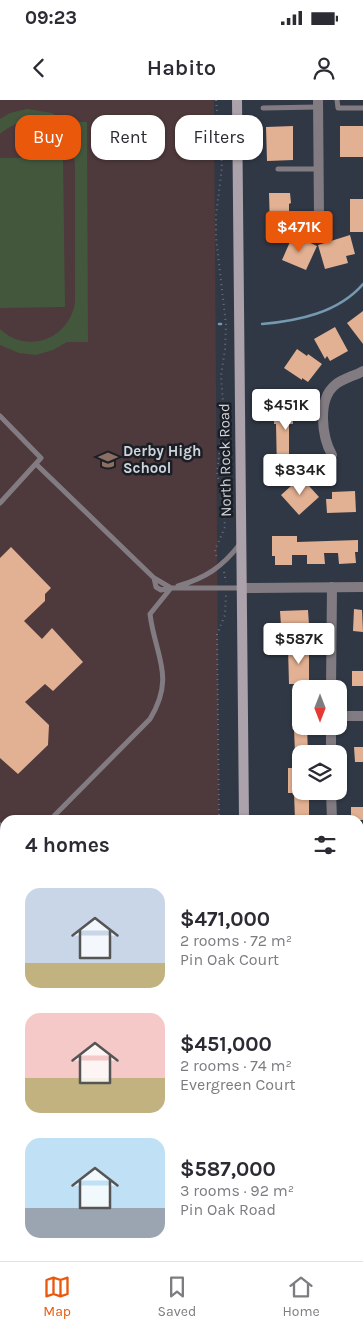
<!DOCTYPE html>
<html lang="en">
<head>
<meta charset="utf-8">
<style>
  :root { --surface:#fff; --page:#f7f7f7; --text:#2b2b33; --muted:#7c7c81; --line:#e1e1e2; --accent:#ea580c }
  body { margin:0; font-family:Karla,sans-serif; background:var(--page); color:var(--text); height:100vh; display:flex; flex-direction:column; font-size:19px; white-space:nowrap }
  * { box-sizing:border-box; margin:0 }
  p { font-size:16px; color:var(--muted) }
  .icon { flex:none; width:28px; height:28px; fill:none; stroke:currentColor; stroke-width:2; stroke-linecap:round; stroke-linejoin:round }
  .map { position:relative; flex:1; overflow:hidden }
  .drawer { position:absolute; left:0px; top:715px; width:364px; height:446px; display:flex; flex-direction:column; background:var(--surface); border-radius:15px 15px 0 0; box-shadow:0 1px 4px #0004 }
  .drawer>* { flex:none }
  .banner { position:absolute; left:15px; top:15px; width:334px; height:45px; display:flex; gap:10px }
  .needle { width:32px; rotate:180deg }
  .fabs { position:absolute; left:292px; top:580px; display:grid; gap:10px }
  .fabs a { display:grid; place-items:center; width:55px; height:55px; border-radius:10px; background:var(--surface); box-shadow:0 1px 4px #0004; font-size:25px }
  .price { position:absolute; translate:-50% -42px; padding:0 11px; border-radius:5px; background:#fff; color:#222; font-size:16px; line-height:32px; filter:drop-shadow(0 1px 2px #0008) }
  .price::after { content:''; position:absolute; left:50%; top:30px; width:15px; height:11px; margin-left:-8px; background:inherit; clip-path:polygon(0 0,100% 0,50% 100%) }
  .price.current { background:var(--accent); color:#fff }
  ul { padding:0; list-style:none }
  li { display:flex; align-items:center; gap:15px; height:125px; padding:0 25px }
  li span { display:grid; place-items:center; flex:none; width:140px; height:100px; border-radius:15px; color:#555 }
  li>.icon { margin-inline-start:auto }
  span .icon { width:60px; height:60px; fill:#fffc; stroke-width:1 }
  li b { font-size:21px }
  h2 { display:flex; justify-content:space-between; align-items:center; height:60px; padding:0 25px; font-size:21px }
  .chip { padding:0 18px; border-radius:15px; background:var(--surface); box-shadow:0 1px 4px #0004; font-size:18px; line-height:45px }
  .chip.current { background:var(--accent); color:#fff }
  .status { display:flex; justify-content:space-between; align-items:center; height:35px; padding:0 25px; background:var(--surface); direction:ltr }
  .status svg { height:14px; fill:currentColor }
  header { display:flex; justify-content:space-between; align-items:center; height:65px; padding:0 25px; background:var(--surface); font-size:22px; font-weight:600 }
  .dock { display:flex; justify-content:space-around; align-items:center; height:70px; border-top:1px solid var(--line); background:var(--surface); font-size:14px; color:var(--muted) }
  .dock a { display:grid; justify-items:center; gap:2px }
  .dock .current { color:var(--accent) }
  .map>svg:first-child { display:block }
</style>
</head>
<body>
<div class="status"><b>09:23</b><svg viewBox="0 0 49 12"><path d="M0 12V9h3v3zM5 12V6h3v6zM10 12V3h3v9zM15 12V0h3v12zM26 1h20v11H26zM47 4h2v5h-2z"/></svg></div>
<header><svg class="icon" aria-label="back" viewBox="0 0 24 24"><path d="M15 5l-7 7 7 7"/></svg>Habito<svg class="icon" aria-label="person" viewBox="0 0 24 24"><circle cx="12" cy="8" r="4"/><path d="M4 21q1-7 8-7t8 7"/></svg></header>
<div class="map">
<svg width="363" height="1161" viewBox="0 0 363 1161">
  <rect width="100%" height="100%" fill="#303845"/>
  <path fill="#4e393c" d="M 0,0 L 214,0 L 219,720 L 5,720 L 5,812 L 0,812 Z"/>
  <path fill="#43573d" d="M 27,9 L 52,13 L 67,22 L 87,22 L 88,242 L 67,242 L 53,250 L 36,255 L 19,253 L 0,245 L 0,229 C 27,255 70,239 75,202 L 75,64 C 72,25 29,8 0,34 L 0,19 L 10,13 Z
    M 0,58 L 63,58 L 65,207 L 0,208 Z
    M 60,1156 L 124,1156 L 124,1161 L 61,1161 Z"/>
  <path fill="#4d809e" stroke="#7499b1" d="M 0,880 L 5,884 L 5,945 L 0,952 Z"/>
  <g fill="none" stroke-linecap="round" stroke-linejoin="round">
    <path stroke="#7499b1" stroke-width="2.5" d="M 219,224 L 221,224
      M 262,224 C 297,221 338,213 363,184"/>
  </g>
  <path fill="#e2b092" d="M 293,26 L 293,60 L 267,61 L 266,27 Z
    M 340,26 L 363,26 L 363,57 L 340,57 Z
    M 269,93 L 290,93 L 291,103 L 289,104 L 289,128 L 270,128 Z
    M 350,99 L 363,99 L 363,132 L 350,132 Z
    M 293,135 L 317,146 L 306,170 L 282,160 Z
    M 350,135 L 355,154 L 346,156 L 348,163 L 325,169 L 318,145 Z
    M 363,211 L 363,244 L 347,223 Z
    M 335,227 L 348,251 L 330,261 L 327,256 L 325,259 L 314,239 Z
    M 297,249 L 307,256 L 308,254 L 322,264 L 308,282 L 302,278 L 302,280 L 284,268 Z
    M 274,297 L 301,297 L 302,320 L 293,320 L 293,324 L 289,324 L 289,359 L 303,359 L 303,371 L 277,371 L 276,324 L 274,324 Z
    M 301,377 L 319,397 L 299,415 L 281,395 Z
    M 355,391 L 356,412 L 327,413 L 326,399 L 332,399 L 332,392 Z
    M 272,436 L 297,436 L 297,442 L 358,440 L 358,452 L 355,452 L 356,463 L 339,464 L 338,453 L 324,453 L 325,464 L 307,464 L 307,455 L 292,455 L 292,465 L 275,465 L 275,456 L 272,456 Z
    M 11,447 L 51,488 L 45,494 L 45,501 L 24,521 L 42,539 L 52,528 L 83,562 L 53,591 L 45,584 L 25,602 L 49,625 L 48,645 L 18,674 L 0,658 L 0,458 Z
    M 354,509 L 362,510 L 363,532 L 353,531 Z
    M 308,510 L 309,525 L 297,525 L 297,530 L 289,531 L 289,526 L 281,526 L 280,511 Z
    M 296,540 L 309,540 L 309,588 L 295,589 L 295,584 L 289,584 L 288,548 L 296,548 Z
    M 352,571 L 363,571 L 363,586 L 352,586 Z
    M 293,602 L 301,602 L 301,626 L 307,626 L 308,654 L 295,654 Z
    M 354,647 L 363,647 L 363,662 L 355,662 Z
    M 288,668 L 301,668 L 301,691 L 309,691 L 309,720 L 295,720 L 294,693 L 288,693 Z
    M 351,707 L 363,707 L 363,720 L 351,720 Z"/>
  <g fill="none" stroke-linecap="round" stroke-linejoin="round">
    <path stroke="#69707b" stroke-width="2" stroke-dasharray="1 4" stroke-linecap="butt" d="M 216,0 L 222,67 L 216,115 L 216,137 L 226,225 L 225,249 L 221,276 L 224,315 L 217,372 L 224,410 L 225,427 L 215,450 L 217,459
      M 224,472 L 226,482
      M 219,720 L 217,534 L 225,515 L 226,494
      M 225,1156 L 225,1161"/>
    <path stroke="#827c82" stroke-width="5" d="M 337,0 L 338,8 L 363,8
      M 263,8 L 318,7
      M 278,69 L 318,69
      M 0,316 L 41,358 L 0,403
      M 36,364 L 154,478 L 171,488 L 241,488
      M 154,478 L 156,487 L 161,490 L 170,488
      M 178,486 C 206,478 222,467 240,444
      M 50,720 L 150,619 C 176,576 155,556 150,514 L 171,488
      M 0,725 L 5,730
      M 0,767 L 5,765
      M 361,1052 L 363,1029
      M 359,1080 L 363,1084
      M 359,1112 L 363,1106
      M 359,1155 L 363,1149
      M 140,1156 L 140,1161
      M 206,1156 L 207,1161
      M 292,1161 L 292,1156
      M 310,1161 L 310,1156"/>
    <path stroke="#827c82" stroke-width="10" d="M 318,0 L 319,115
      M 332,355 C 322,337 317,300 335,285 C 342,279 354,276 363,271
      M 242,488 L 363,487
      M 331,589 L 332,487
      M 339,616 L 363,616
      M 331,626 L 331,654
      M 331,691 L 332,720
      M 359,745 L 363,745
      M 359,1052 L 363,1053"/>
    <path stroke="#827c82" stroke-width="10" d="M 0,841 L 5,842
      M 0,856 L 5,858
      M 359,876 L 363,876"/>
    <path stroke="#aca2ab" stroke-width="10" d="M 237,0 L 244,720
      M 250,1156 L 250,1161"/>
  </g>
  <defs>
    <g id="school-bare" transform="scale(1.5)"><path d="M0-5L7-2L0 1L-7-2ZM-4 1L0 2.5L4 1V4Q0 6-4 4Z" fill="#8d6e63" stroke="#1b1f25" stroke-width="2.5" paint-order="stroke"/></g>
  </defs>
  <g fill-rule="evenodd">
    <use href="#school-bare" x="108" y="360"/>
  </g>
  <g text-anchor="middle" stroke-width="5" stroke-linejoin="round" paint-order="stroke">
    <g font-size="15" font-weight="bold" fill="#cfd4dc" stroke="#1b1f25" text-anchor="start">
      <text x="123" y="356">Derby High<tspan x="123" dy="17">School</tspan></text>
    </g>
    <g font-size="15" fill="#cfd4dc" stroke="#1b1f25">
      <text transform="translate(225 360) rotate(-91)" y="5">North Rock Road</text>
    </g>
  </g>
</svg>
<div class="fabs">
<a><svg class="needle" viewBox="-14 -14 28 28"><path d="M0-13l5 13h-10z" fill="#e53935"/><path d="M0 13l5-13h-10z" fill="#7c7c81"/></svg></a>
<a><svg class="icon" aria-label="layers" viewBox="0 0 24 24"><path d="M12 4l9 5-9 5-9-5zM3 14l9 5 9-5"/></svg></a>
</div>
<b class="price current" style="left:299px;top:153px">$471K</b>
<b class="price" style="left:286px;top:331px">$451K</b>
<b class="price" style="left:300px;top:396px">$834K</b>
<b class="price" style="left:299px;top:565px">$587K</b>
<div class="banner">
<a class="chip current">Buy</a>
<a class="chip">Rent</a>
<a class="chip">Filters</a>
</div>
<section class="drawer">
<h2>4 homes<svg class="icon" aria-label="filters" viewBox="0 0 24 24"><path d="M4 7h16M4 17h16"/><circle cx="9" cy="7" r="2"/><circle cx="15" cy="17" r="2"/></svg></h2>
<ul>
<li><span style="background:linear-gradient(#c9d6e8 75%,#c2b280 0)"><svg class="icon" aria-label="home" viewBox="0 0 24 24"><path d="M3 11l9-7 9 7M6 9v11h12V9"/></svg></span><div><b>$471,000</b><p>2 rooms · 72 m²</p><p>Pin Oak Court</p></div></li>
<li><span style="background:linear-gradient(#f6c9c9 65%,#c2b280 0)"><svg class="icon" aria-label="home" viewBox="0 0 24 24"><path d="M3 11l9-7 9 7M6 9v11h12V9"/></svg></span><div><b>$451,000</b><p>2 rooms · 74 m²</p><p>Evergreen Court</p></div></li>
<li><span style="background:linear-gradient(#bfe0f5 70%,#9aa5b1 0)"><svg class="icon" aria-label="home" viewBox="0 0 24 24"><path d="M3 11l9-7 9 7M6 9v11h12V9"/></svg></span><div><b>$587,000</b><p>3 rooms · 92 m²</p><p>Pin Oak Road</p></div></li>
</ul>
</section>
</div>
<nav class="dock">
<a class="current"><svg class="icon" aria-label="map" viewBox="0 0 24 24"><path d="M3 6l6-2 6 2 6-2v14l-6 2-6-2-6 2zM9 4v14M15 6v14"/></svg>Map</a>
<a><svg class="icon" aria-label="saved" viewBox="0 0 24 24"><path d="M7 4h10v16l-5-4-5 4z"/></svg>Saved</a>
<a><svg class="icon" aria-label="home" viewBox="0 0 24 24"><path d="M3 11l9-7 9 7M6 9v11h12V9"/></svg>Home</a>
</nav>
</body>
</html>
